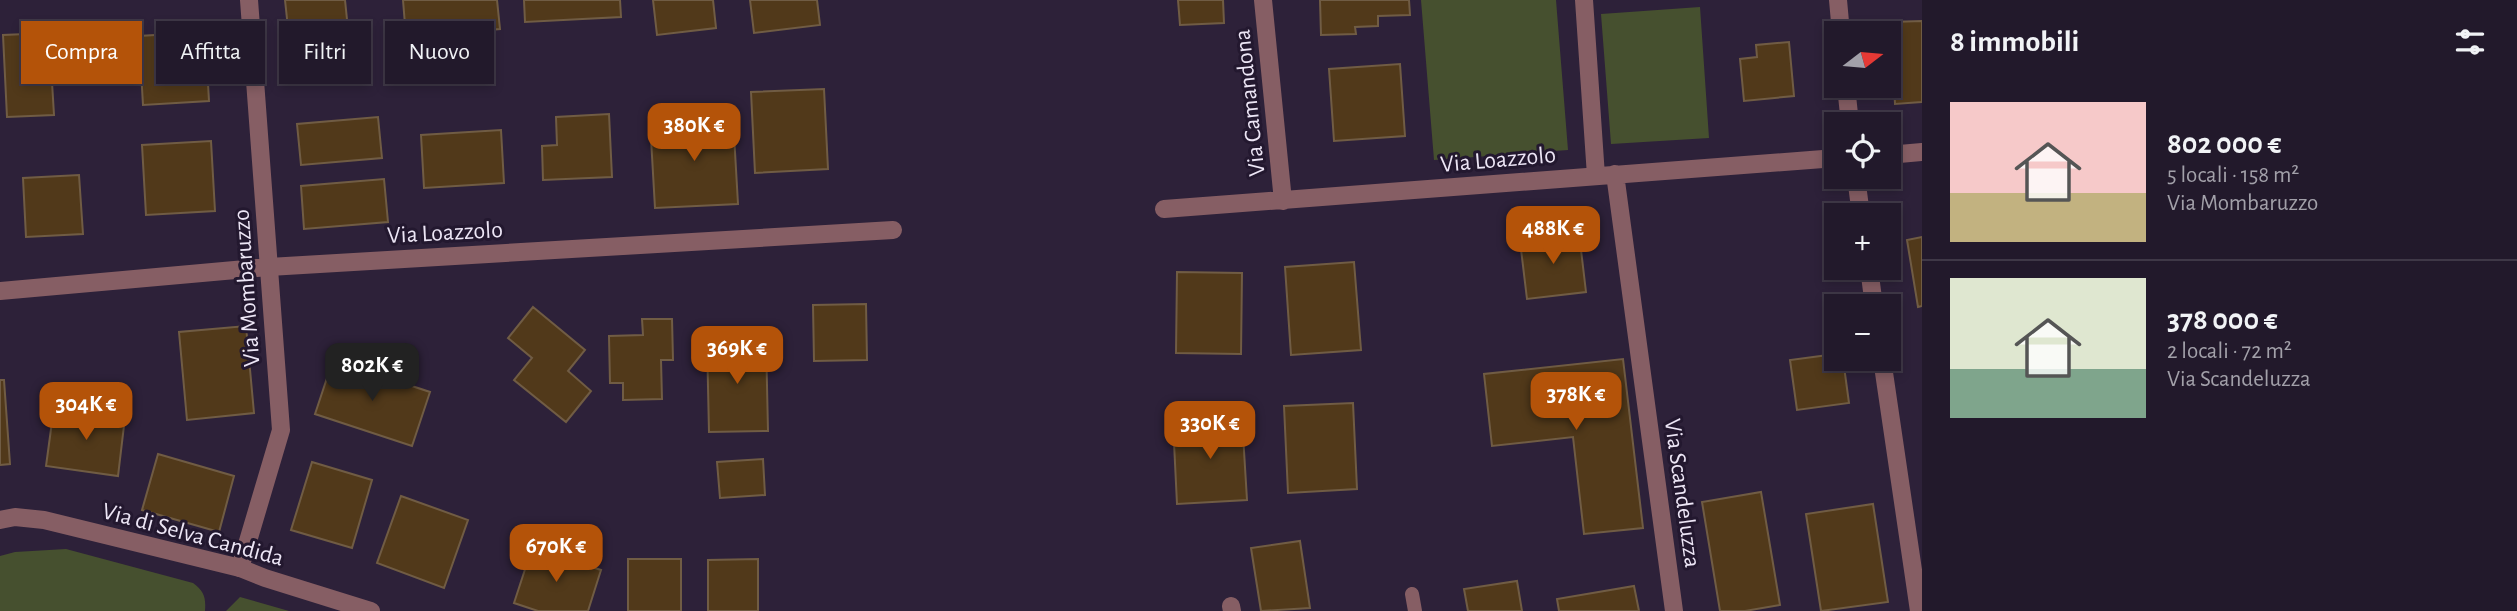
<!DOCTYPE html>
<html lang="it">
<head>
<meta charset="utf-8">
<style>
  :root { --surface:#22192b; --page:#2e2637; --text:#f1f3f6; --muted:#a2a0a9; --line:#3f3847; --accent:#b45309 }
  body { margin:0; font-family:"Alegreya Sans",sans-serif; background:var(--page); color:var(--text); height:100vh; display:flex; flex-direction:column; font-size:26px; white-space:nowrap }
  * { box-sizing:border-box; margin:0 }
  p { font-size:23px; color:var(--muted) }
  .icon { flex:none; width:38px; height:38px; fill:none; stroke:currentColor; stroke-width:2; stroke-linecap:round; stroke-linejoin:round }
  .map { position:relative; flex:1; overflow:hidden }
  .details { display:flex; flex-direction:column; background:var(--surface); width:595px }
  .details>* { flex:none }
  .guide { position:absolute; left:21px; top:21px; width:665px; height:63px; display:flex; gap:14px }
  .needle { width:46px; rotate:74deg }
  .controls { position:absolute; left:1824px; top:21px; display:grid; gap:14px }
  .controls a { display:grid; place-items:center; width:77px; height:77px; border-radius:0px; background:var(--surface); box-shadow:0 4px 10px #0003,0 0 0 2px var(--line); font-size:35px }
  .price { position:absolute; translate:-50% -60px; padding:0 16px; border-radius:14px; background:var(--accent); color:#fff; font-size:23px; line-height:46px; filter:drop-shadow(0 2px 4px #0008) }
  .price::after { content:''; position:absolute; left:50%; top:42px; width:21px; height:16px; margin-left:-10px; background:inherit; clip-path:polygon(0 0,100% 0,50% 100%) }
  .price.active { background:#222; color:#fff }
  ul { padding:0; list-style:none }
  li { display:flex; align-items:center; gap:21px; height:175px; padding:0 28px }
  li+li { border-top:2px solid var(--line) }
  li span { display:grid; place-items:center; flex:none; width:196px; height:140px; border-radius:0px; color:#555 }
  li>.icon { margin-inline-start:auto }
  span .icon { width:84px; height:84px; fill:#fffc; stroke-width:1 }
  li b { font-size:30px }
  h2 { display:flex; justify-content:space-between; align-items:center; height:84px; padding:0 28px; font-size:30px }
  .chip { padding:0 24px; border-radius:0px; background:var(--surface); box-shadow:0 4px 10px #0003,0 0 0 2px var(--line); font-size:24px; line-height:63px }
  .chip.active { background:var(--accent); color:#fff }
  main { display:flex; flex:1; min-height:0 }
  .map>svg:first-child { display:block }
</style>
</head>
<body>
<main>
<div class="map">
<svg width="1922" height="611" viewBox="0 0 1922 611">
  <rect width="100%" height="100%" fill="#2d2139"/>
  <path fill="#46502f" d="M 1421,0 L 1556,0 L 1568,150 L 1434,160 Z
    M 1700,7 L 1709,138 L 1611,144 L 1601,14 Z
    M 66,549 L 193,583 C 204,591 206,597 205,611 L 0,611 L 0,556 L 15,552 Z
    M 240,597 L 289,611 L 226,611 Z"/>
  <path fill="#51391a" stroke="#705c44" stroke-width="2" d="M 285,0 L 345,0 L 353,78 L 294,84 Z
    M 403,0 L 497,0 L 500,29 L 406,37 Z
    M 524,0 L 620,0 L 621,17 L 525,22 Z
    M 653,0 L 713,0 L 716,28 L 657,35 Z
    M 750,0 L 817,0 L 820,25 L 754,33 Z
    M 1178,0 L 1223,0 L 1224,23 L 1180,25 Z
    M 1320,0 L 1409,0 L 1410,15 L 1378,16 L 1378,26 L 1355,27 L 1356,34 L 1321,35 Z
    M 1922,21 L 1922,102 L 1895,104 L 1891,22 Z
    M 205,32 L 209,101 L 143,105 L 139,36 Z
    M 49,33 L 54,115 L 7,117 L 3,35 Z
    M 1789,42 L 1794,96 L 1744,101 L 1740,59 L 1757,57 L 1756,45 Z
    M 1400,64 L 1405,136 L 1334,141 L 1329,69 Z
    M 824,89 L 828,169 L 755,173 L 751,92 Z
    M 609,114 L 612,177 L 543,180 L 542,146 L 557,145 L 556,117 Z
    M 378,117 L 382,158 L 301,165 L 297,124 Z
    M 733,117 L 738,204 L 655,208 L 650,121 Z
    M 501,130 L 504,183 L 424,188 L 421,135 Z
    M 211,141 L 215,211 L 146,215 L 142,145 Z
    M 79,175 L 83,234 L 26,237 L 23,178 Z
    M 384,179 L 388,222 L 304,229 L 301,186 Z
    M 1579,233 L 1586,292 L 1527,299 L 1520,241 Z
    M 1922,237 L 1922,306 L 1918,307 L 1907,240 Z
    M 1354,262 L 1361,350 L 1291,355 L 1285,267 Z
    M 1177,272 L 1242,273 L 1241,354 L 1176,353 Z
    M 866,304 L 867,360 L 814,361 L 813,305 Z
    M 533,307 L 585,350 L 568,371 L 591,391 L 566,422 L 514,380 L 532,358 L 508,338 Z
    M 642,319 L 672,319 L 673,360 L 661,360 L 662,399 L 623,400 L 623,383 L 610,383 L 609,336 L 643,335 Z
    M 246,326 L 254,413 L 187,420 L 179,332 Z
    M 766,340 L 768,431 L 709,432 L 707,341 Z
    M 1836,354 L 1836,359 L 1843,359 L 1849,403 L 1797,410 L 1790,360 Z
    M 1623,359 L 1643,528 L 1584,534 L 1573,437 L 1492,446 L 1484,374 Z
    M 333,360 L 430,392 L 412,446 L 315,414 Z
    M 0,380 L 4,380 L 10,464 L 0,465 Z
    M 1353,403 L 1357,489 L 1288,493 L 1284,406 Z
    M 54,407 L 125,417 L 118,476 L 46,466 Z
    M 1242,418 L 1247,500 L 1177,504 L 1173,422 Z
    M 158,454 L 234,476 L 219,532 L 142,510 Z
    M 763,459 L 765,495 L 720,498 L 717,462 Z
    M 312,462 L 372,480 L 352,548 L 291,530 Z
    M 1761,492 L 1780,605 L 1745,611 L 1720,611 L 1702,502 Z
    M 401,496 L 468,520 L 444,588 L 377,563 Z
    M 1873,504 L 1888,602 L 1821,611 L 1806,514 Z
    M 1300,541 L 1310,608 L 1261,611 L 1251,548 Z
    M 532,548 L 601,570 L 588,611 L 538,611 L 514,603 Z
    M 628,559 L 681,559 L 681,611 L 628,611 Z
    M 758,559 L 758,611 L 708,611 L 708,560 Z
    M 1517,581 L 1522,611 L 1468,611 L 1464,589 Z
    M 1634,586 L 1639,611 L 1559,611 L 1557,599 Z"/>
  <g fill="none" stroke-linecap="round" stroke-linejoin="round">
    <path stroke="#865e64" stroke-width="14" d="M 1412,594 L 1415,611"/>
    <path stroke="#865e64" stroke-width="18" d="M 1263,0 L 1283,201
      M 1584,0 L 1596,176
      M 1838,0 L 1841,33
      M 1846,86 L 1850,124
      M 1888,155 L 1922,152
      M 1615,174 L 1674,611
      M 1856,177 L 1861,215
      M 1164,209 L 1836,158
      M 1869,268 L 1874,306
      M 0,291 L 269,267 L 893,230
      M 1882,359 L 1919,611
      M 240,568 L 281,430 L 249,0
      M 1231,606 L 1232,611"/>
    <path stroke="#865e64" stroke-width="18" d="M 0,520 L 15,517 L 44,520 L 240,568 L 265,578 L 371,611"/>
  </g>
  <g text-anchor="middle" stroke-width="6" stroke-linejoin="round" paint-order="stroke">
    <g font-size="24" fill="#ede6f6" stroke="#23182f">
      <text transform="translate(1249 103) rotate(-96)" y="8">Via Camandona</text>
      <text transform="translate(1498 159) rotate(-5)" y="8">Via Loazzolo</text>
      <text transform="translate(445 232) rotate(-3)" y="8">Via Loazzolo</text>
      <text transform="translate(246 288) rotate(-94)" y="8">Via Mombaruzzo</text>
      <text transform="translate(1683 493) rotate(82)" y="8">Via Scandeluzza</text>
      <text transform="translate(193 534) rotate(15)" y="8">Via di Selva Candida</text>
    </g>
  </g>
</svg>
<div class="controls">
<a><svg class="needle" viewBox="-14 -14 28 28"><path d="M0-13l5 13h-10z" fill="#e53935"/><path d="M0 13l5-13h-10z" fill="#a2a0a9"/></svg></a>
<a><svg class="icon" aria-label="locate" viewBox="0 0 24 24"><circle cx="12" cy="12" r="6"/><path d="M12 2v4M12 18v4M2 12h4M18 12h4"/></svg></a>
<a>+</a>
<a>−</a>
</div>
<b class="price" style="left:694px;top:163px">380K €</b>
<b class="price" style="left:1553px;top:266px">488K €</b>
<b class="price" style="left:737px;top:386px">369K €</b>
<b class="price active" style="left:372px;top:403px">802K €</b>
<b class="price" style="left:1576px;top:432px">378K €</b>
<b class="price" style="left:86px;top:442px">304K €</b>
<b class="price" style="left:1210px;top:461px">330K €</b>
<b class="price" style="left:556px;top:584px">670K €</b>
<div class="guide">
<a class="chip active">Compra</a>
<a class="chip">Affitta</a>
<a class="chip">Filtri</a>
<a class="chip">Nuovo</a>
</div>
</div>
<section class="details">
<h2>8 immobili<svg class="icon" aria-label="filters" viewBox="0 0 24 24"><path d="M4 7h16M4 17h16"/><circle cx="9" cy="7" r="2"/><circle cx="15" cy="17" r="2"/></svg></h2>
<ul>
<li><span style="background:linear-gradient(#f6c9c9 65%,#c2b280 0)"><svg class="icon" aria-label="home" viewBox="0 0 24 24"><path d="M3 11l9-7 9 7M6 9v11h12V9"/></svg></span><div><b>802 000 €</b><p>5 locali · 158 m²</p><p>Via Mombaruzzo</p></div></li>
<li><span style="background:linear-gradient(#dfe7d0 65%,#7fa58c 0)"><svg class="icon" aria-label="home" viewBox="0 0 24 24"><path d="M3 11l9-7 9 7M6 9v11h12V9"/></svg></span><div><b>378 000 €</b><p>2 locali · 72 m²</p><p>Via Scandeluzza</p></div></li>
</ul>
</section>
</main>
</body>
</html>
